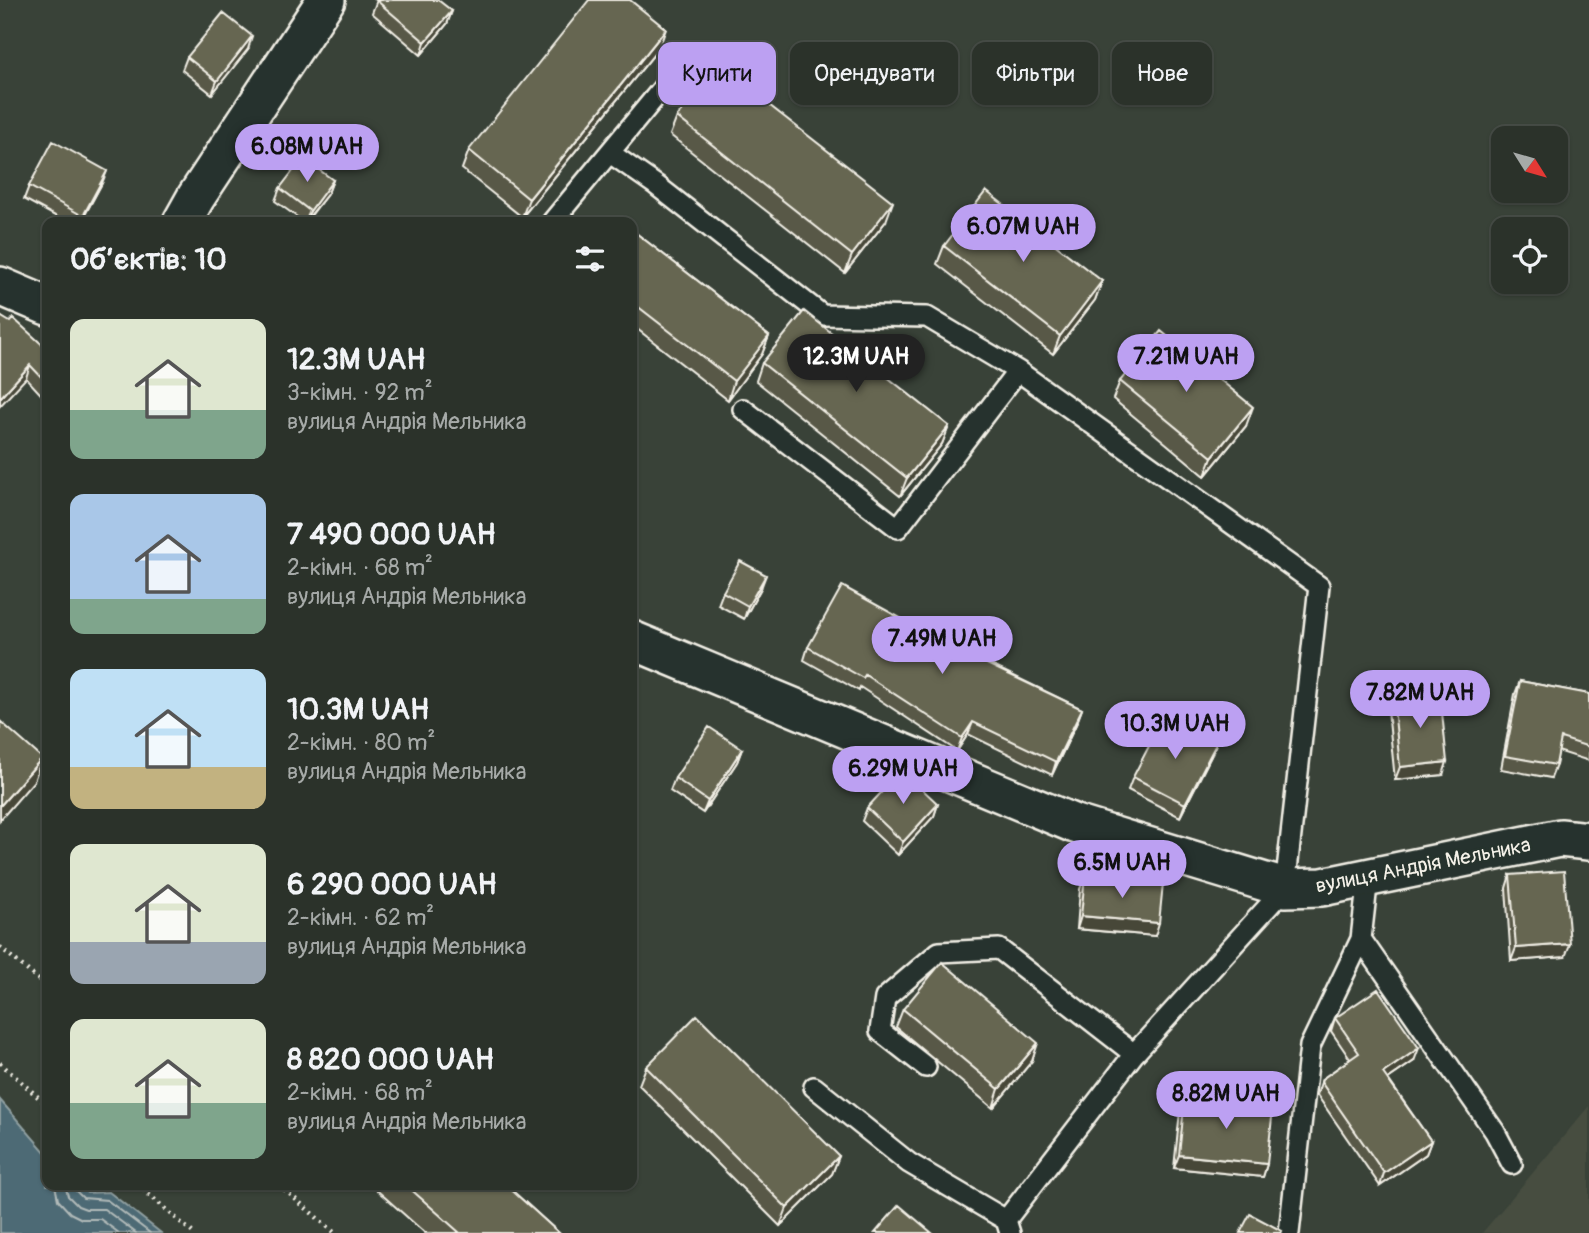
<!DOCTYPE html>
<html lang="uk">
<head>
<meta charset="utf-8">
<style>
  :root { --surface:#2b322a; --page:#333a32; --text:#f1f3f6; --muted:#a6aaa8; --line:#474d47; --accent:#bca0f2 }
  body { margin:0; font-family:Pangolin,sans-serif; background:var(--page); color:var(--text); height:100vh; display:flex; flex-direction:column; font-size:26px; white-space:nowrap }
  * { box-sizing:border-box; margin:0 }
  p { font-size:23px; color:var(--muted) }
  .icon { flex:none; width:38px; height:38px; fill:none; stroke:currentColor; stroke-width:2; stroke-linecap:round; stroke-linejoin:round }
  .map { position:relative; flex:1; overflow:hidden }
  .details { position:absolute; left:42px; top:217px; width:595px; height:973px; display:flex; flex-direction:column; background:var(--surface); border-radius:14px; box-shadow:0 2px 5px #0004,0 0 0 2px var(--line) }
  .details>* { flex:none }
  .guide { position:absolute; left:658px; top:42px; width:665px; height:63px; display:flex; gap:14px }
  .needle { width:46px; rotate:127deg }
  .buttons { position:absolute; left:1491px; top:126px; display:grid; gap:14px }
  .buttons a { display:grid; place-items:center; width:77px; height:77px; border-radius:14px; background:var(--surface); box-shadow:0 2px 5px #0004,0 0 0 2px var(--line); font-size:35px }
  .price { position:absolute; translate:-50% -60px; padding:0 16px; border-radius:24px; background:var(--accent); color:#111; font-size:23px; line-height:46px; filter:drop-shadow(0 2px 4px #0008) }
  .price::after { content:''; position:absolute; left:50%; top:42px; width:21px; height:16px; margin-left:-10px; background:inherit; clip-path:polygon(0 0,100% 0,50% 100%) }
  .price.current { background:#222; color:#fff }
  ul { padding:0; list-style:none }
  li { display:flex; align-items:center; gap:21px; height:175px; padding:0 28px }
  li span { display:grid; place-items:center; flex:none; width:196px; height:140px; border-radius:14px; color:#555 }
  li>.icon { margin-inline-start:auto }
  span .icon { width:84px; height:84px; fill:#fffc; stroke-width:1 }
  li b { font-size:30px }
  h2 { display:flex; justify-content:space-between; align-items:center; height:84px; padding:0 28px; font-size:30px }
  .tag { padding:0 24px; border-radius:14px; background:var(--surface); box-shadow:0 2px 5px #0004,0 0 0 2px var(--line); font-size:24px; line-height:63px }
  .tag.current { background:var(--accent); color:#111 }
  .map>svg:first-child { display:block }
</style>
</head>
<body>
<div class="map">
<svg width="1589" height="1233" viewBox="0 0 1589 1233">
  <rect width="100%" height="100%" fill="#394238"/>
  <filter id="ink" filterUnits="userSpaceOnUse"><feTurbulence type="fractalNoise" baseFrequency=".0143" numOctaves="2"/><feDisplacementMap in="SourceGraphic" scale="14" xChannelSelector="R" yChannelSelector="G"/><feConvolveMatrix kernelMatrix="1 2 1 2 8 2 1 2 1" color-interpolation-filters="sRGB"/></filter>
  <g filter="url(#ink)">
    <path fill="#464d40" d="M 1589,1106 L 1589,1233 L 1482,1233 Z"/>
    <path fill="#4e6a74" stroke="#90a0a2" stroke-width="2" d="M 0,1100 L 47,1154 L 47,1185 L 78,1185 L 87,1193 L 109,1192 L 161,1233 L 0,1233 Z"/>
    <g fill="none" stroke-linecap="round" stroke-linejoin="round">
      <path stroke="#b2bbba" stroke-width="2" d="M 55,1185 L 58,1200 L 70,1213 L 82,1219 L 100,1219 L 119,1233
        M 65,1185 L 68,1196 L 78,1206 L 86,1209 L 104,1209 L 136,1233
        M 74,1185 L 76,1191 L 83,1198 L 107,1200 L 150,1233"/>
      <g stroke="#f4f1e8" stroke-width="24">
        <path id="lane" d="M 610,153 L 656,185 L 822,315 L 927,317 L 1018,371 L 1319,586 L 1285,888 L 1134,1054 L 1006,1220 L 1010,1233
          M 552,222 L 690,55
          M 743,409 L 898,528 L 1018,371
          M 1361,939 L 1495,1132 L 1512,1164
          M 926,1067 L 880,1031 L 885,998 L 939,952 L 999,949 L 1134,1054
          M 814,1087 L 909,1163 L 1006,1220
          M 1289,1233 L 1310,1046 L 1361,939 L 1368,877"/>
      </g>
      <g stroke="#f4f1e8" stroke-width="42">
        <path id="street" d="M 182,222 L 196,197 L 326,0
          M 0,286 L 47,306
          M 632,640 L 1075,824 L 1285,888 L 1322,887 L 1560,838 L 1589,841"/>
      </g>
      <path stroke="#f4f1e8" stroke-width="4.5" stroke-dasharray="2 5" stroke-linecap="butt" d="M 0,947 L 47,987
        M 0,1063 L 47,1105
        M 138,1185 L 193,1233
        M 279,1185 L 335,1233"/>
      <use href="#lane" stroke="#26332d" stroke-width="19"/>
      <use href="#street" stroke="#26332d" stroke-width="37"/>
    </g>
    <path fill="#585846" stroke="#f4f1e8" stroke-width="2" d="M 377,0 L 452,11 L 447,24 L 421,55 L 372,13 Z
      M 659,48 L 522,217 L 462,169 L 469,150 Z
      M 248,49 L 212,94 L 182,70 L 187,57 Z
      M 677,117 L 886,221 L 845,273 L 670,135 Z
      M 333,180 L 328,193 L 306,222 L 304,222 L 275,201 L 280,188 Z
      M 102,183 L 81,222 L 66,222 L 24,199 L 29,186 Z
      M 632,230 L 769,336 L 762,354 L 728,400 L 632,325 Z
      M 944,246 L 1102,281 L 1095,300 L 1053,354 L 937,264 Z
      M 0,316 L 47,349 L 47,401 L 26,378 Z
      M 762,363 L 949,426 L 942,444 L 900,496 L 756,381 Z
      M 1120,381 L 1246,426 L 1205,476 L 1113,399 Z
      M 761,588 L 744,619 L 718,605 L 723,592 Z
      M 942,641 L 1082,709 L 1077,722 L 1052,775 L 968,734 L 957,751 L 860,687 L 859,691 L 804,660 L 808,647 Z
      M 1520,681 L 1589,694 L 1589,761 L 1558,751 L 1556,765 L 1551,778 L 1501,769 L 1515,694 Z
      M 1393,697 L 1443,775 L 1395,780 L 1388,710 Z
      M 742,749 L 737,762 L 703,813 L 670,791 L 675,778 Z
      M 1211,756 L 1180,817 L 1128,790 L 1133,777 Z
      M 938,804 L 934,816 L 898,855 L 862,821 L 867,808 Z
      M 1510,875 L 1565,957 L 1511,961 L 1506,888 Z
      M 1085,876 L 1155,936 L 1077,929 L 1080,889 Z
      M 903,1009 L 1032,1061 L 993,1108 L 896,1027 Z
      M 1335,1018 L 1414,1061 L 1388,1079 L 1431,1141 L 1426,1154 L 1380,1186 L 1317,1095 L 1322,1079 L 1350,1059 L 1331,1031 Z
      M 646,1067 L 839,1156 L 832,1174 L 780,1226 L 639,1085 Z
      M 1185,1098 L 1267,1164 L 1263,1177 L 1174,1168 L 1180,1111 Z
      M 371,1185 L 506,1185 L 559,1233 L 425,1233 Z"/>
    <path fill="#474739" stroke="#f4f1e8" stroke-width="2" d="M 452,11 L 447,24 L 421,55 L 425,42 Z
      M 666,29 L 659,48 L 522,217 L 529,199 Z
      M 252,36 L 248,49 L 212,94 L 217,81 Z
      M 107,171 L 102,183 L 81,222 L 80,222 Z
      M 333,180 L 328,193 L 305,222 L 310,211 Z
      M 893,202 L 886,221 L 845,273 L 852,255 Z
      M 1102,281 L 1095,300 L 1053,354 L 1060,336 Z
      M 769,336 L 762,354 L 728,400 L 734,381 Z
      M 30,365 L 26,378 L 0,406 L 0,398 Z
      M 1253,407 L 1246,426 L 1205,476 L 1212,457 Z
      M 949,426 L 942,444 L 900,496 L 907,478 Z
      M 766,575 L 761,588 L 744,619 L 748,606 Z
      M 1082,709 L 1077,722 L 1052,775 L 1056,762 Z
      M 973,722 L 968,734 L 957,751 L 962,738 Z
      M 1216,744 L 1211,756 L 1180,817 L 1185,804 Z
      M 742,749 L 737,762 L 703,813 L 708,801 Z
      M 42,758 L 34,781 L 0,820 L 0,806 Z
      M 1447,762 L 1443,775 L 1395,780 L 1400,767 Z
      M 938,804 L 934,816 L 898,855 L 903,842 Z
      M 1081,916 L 1159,923 L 1155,936 L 1077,929 Z
      M 1570,944 L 1565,957 L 1511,961 L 1516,948 Z
      M 1038,1043 L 1032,1061 L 993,1108 L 999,1089 Z
      M 1419,1048 L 1414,1061 L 1379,1085 L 1383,1073 Z
      M 1431,1141 L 1426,1154 L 1380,1186 L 1384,1173 Z
      M 1179,1155 L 1267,1164 L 1263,1177 L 1174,1168 Z
      M 839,1156 L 832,1174 L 780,1226 L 787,1208 Z"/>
    <path fill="#666651" stroke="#f4f1e8" stroke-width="2" d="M 376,0 L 438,0 L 452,11 L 425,42 Z
      M 589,0 L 630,0 L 666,29 L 529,199 L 469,150 Z
      M 223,13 L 252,36 L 217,81 L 187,57 Z
      M 718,65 L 893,202 L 852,255 L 677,117 Z
      M 53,141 L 107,171 L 83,216 L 29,186 Z
      M 303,158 L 333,180 L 310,211 L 280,188 Z
      M 986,191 L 1102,281 L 1060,336 L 944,246 Z
      M 632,230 L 769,336 L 734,381 L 632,302 Z
      M 804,311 L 949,426 L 907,478 L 762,363 Z
      M 0,316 L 10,322 L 13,318 L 47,349 L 47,383 L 30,365 L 0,398 Z
      M 1161,331 L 1253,407 L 1212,457 L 1120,381 Z
      M 740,561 L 766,575 L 748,606 L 723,592 Z
      M 842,586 L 942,641 L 952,626 L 994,654 L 987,664 L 1082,709 L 1056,762 L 973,722 L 962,738 L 865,675 L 863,678 L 808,647 Z
      M 1520,681 L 1589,694 L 1589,747 L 1561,738 L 1556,765 L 1505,756 Z
      M 1440,692 L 1447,762 L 1400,767 L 1393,697 Z
      M 1164,717 L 1216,744 L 1185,804 L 1133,777 Z
      M 0,721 L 42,758 L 0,806 Z
      M 709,727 L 742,749 L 708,801 L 675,778 Z
      M 902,770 L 938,804 L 903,842 L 867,808 Z
      M 1564,871 L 1570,944 L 1516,948 L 1510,875 Z
      M 1085,876 L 1163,883 L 1159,923 L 1081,916 Z
      M 942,962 L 1038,1043 L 999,1089 L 903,1009 Z
      M 1378,989 L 1419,1048 L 1383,1073 L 1431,1141 L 1384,1173 L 1321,1082 L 1322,1079 L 1359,1053 L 1335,1018 Z
      M 697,1015 L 839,1156 L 787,1208 L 646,1067 Z
      M 1185,1098 L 1273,1108 L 1267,1164 L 1179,1155 Z
      M 406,1185 L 506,1185 L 559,1233 L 460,1233 Z
      M 899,1205 L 932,1233 L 875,1233 Z
      M 1250,1214 L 1282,1231 L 1281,1233 L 1240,1233 Z"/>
  </g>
  <g text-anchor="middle" stroke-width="5" stroke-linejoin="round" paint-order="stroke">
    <g font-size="21" fill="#f4f1e8" stroke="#26332d">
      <text transform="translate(1423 865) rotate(-11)" y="7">вулиця Андрія Мельника</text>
    </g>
  </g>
</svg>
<div class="buttons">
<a><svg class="needle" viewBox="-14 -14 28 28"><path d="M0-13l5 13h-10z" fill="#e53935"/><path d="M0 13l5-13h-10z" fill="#a6aaa8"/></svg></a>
<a><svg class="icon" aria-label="locate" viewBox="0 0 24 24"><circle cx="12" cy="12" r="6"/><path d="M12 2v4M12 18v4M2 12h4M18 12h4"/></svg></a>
</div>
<b class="price" style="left:307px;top:184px">6.08M UAH</b>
<b class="price" style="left:1023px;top:264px">6.07M UAH</b>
<b class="price current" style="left:856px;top:394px">12.3M UAH</b>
<b class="price" style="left:1186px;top:394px">7.21M UAH</b>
<b class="price" style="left:942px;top:676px">7.49M UAH</b>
<b class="price" style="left:1420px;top:730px">7.82M UAH</b>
<b class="price" style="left:1175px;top:761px">10.3M UAH</b>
<b class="price" style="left:903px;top:806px">6.29M UAH</b>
<b class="price" style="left:1122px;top:900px">6.5M UAH</b>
<b class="price" style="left:1226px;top:1131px">8.82M UAH</b>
<div class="guide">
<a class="tag current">Купити</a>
<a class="tag">Орендувати</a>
<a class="tag">Фільтри</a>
<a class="tag">Нове</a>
</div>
<section class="details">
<h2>Об’єктів: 10<svg class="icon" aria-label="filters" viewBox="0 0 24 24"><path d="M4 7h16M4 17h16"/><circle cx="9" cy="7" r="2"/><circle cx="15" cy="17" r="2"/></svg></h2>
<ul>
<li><span style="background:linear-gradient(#dfe7d0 65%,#7fa58c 0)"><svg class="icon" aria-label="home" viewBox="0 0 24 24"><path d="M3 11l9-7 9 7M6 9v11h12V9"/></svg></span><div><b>12.3M UAH</b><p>3-кімн. · 92 m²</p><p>вулиця Андрія Мельника</p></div></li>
<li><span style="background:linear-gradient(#a9c7e8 75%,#7fa58c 0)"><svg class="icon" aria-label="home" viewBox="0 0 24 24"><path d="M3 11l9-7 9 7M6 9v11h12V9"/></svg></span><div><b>7 490 000 UAH</b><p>2-кімн. · 68 m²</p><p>вулиця Андрія Мельника</p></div></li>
<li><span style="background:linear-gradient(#bfe0f5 70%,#c2b280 0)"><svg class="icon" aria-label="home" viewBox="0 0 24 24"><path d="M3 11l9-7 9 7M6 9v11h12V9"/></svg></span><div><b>10.3M UAH</b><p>2-кімн. · 80 m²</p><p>вулиця Андрія Мельника</p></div></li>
<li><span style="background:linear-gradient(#dfe7d0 70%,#9aa5b1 0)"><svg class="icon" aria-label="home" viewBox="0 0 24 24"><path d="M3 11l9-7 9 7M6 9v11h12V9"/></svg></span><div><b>6 290 000 UAH</b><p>2-кімн. · 62 m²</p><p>вулиця Андрія Мельника</p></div></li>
<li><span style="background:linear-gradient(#dfe7d0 60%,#7fa58c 0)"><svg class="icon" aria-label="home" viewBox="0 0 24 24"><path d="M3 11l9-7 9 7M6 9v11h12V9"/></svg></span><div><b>8 820 000 UAH</b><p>2-кімн. · 68 m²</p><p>вулиця Андрія Мельника</p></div></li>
</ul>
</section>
</div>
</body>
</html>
